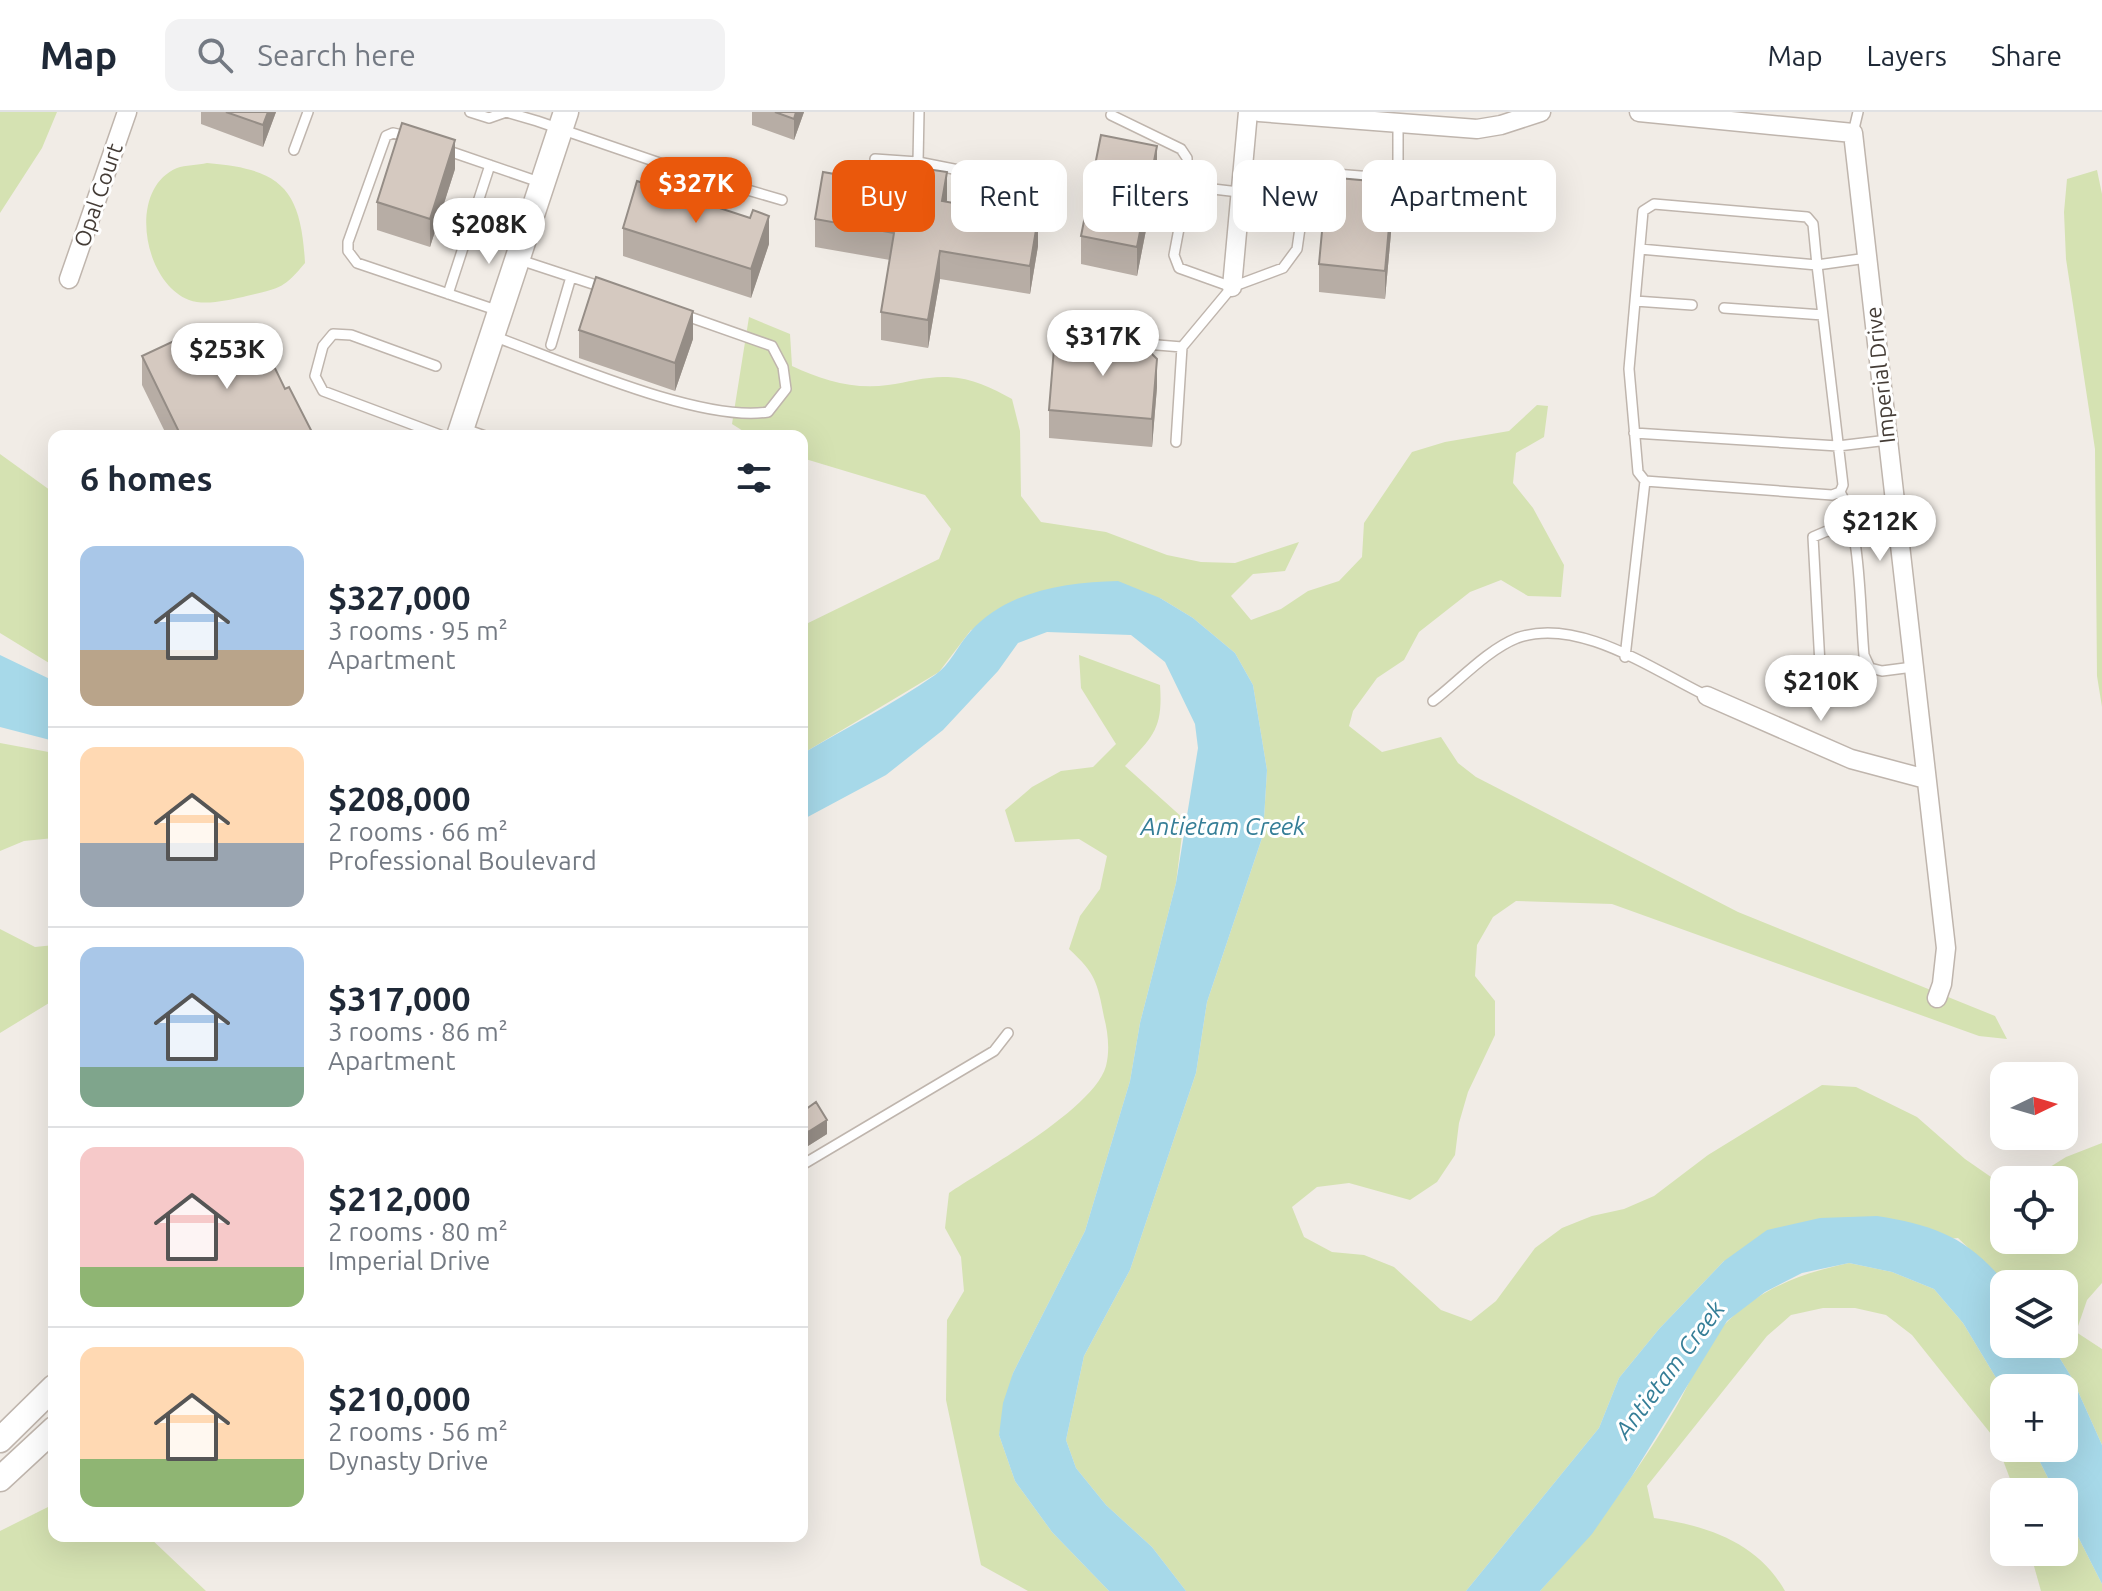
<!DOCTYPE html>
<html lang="en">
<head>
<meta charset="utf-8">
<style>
  :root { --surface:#fff; --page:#f2f2f3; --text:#1f2937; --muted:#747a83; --line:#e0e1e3; --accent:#ea580c }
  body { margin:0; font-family:Ubuntu,sans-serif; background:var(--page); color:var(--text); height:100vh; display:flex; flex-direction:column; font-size:30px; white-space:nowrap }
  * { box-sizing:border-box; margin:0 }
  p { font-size:26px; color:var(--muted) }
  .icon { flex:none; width:44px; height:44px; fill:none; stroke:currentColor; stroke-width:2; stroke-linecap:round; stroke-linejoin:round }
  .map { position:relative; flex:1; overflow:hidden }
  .drawer { position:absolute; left:48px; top:318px; width:760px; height:1112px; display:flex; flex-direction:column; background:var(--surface); border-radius:16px; box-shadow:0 8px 32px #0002 }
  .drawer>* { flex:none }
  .hud { position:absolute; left:832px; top:48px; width:760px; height:72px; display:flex; gap:16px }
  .needle { width:52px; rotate:85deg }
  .fabs { position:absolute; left:1990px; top:950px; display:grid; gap:16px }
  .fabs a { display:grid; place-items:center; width:88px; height:88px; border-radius:16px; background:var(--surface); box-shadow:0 8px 32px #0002; font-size:40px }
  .price { position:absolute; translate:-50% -68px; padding:0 18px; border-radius:28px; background:#fff; color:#222; font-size:26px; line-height:52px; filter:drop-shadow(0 2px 4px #0008) }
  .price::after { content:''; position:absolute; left:50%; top:48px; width:24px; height:18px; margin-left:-12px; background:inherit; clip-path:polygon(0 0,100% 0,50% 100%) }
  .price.selected { background:var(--accent); color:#fff }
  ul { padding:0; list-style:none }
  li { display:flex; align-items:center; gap:24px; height:200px; padding:0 32px }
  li+li { border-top:2px solid var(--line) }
  li span { display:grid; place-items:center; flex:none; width:224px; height:160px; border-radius:16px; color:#555 }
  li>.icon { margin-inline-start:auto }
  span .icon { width:96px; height:96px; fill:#fffc; stroke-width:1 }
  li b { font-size:34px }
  h2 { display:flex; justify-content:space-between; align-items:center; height:96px; padding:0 32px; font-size:34px }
  .tag { padding:0 28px; border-radius:16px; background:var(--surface); box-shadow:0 8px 32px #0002; font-size:28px; line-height:72px }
  .tag.selected { background:var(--accent); color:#fff }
  header { display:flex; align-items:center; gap:48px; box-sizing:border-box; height:112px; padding:0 40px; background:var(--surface); border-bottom:2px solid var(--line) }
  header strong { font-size:38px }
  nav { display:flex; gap:44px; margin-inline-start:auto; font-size:28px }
  .search { width:560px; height:72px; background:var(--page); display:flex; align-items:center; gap:20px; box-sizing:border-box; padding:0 28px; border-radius:16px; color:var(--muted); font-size:30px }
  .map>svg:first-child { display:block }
</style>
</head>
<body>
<header>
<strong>Map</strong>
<div class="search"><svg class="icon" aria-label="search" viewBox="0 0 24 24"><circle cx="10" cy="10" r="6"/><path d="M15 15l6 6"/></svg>Search here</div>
<nav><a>Map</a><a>Layers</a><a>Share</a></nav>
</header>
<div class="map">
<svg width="2102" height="1479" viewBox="0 0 2102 1479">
  <rect width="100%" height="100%" fill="#f1ece6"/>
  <path fill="#d5e2b2" d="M 0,0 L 57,0 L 42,36 L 0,101 Z
    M 207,51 C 281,57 301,76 305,151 C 282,179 278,176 243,185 C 228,188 205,194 189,188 C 143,170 127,77 177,56 C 185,53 198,53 207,51 Z
    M 2097,58 L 2102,82 L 2102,595 L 2097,564 L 2095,337 L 2066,147 L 2064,100 L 2067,67 Z
    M 749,205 L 790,222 L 792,254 C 822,268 854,278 888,273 C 909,270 927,264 948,265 C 972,266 992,276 1012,287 L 1020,319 L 1021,384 L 1041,410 L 1106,420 L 1167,443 L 1201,450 L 1235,451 L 1299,430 L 1285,459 L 1253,462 L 1231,484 L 1251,508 L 1281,497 L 1308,479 L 1339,469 L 1362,445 L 1364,411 L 1412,340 L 1445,330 L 1509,319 L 1537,293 L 1548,294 L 1544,325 L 1516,341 L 1513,371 L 1533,396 L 1564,453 L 1561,485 L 1528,484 L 1501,468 L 1470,480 L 1419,520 L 1404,548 L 1377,566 L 1353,599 L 1349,614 L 1382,640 L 1441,625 L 1458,651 L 1476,665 L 1738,800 L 1995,904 L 2007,927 L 1979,924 L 1612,792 L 1516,789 L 1493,805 L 1477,833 L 1475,864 L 1495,889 L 1495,923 L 1468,980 L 1459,1011 L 1455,1043 L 1437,1070 L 1410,1088 L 1349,1071 L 1317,1075 L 1292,1095 L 1304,1125 L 1332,1140 L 1364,1143 L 1394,1155 L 1441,1198 L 1471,1209 L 1496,1189 L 1535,1136 L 1562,1116 L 1592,1104 L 1624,1097 L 1654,1084 L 1708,1043 L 1822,973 L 1856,975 L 1917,1005 L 1965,1047 L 2004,1074 L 2004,1128 L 2064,1128 L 2064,1068 L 2029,1068 L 2066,1045 L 2102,1031 L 2102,1171 L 2087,1188 L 2076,1220 L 2102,1237 L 2102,1333 L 2072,1266 L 2051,1232 L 2064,1232 L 2064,1172 L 2006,1172 L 1958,1126 L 1724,1149 L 1659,1217 L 1619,1266 L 1599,1316 L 1466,1479 L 1186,1479 L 1152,1435 L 1106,1393 L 1076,1356 L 1066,1328 L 1084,1244 L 1130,1158 L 1196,961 L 1207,890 L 1263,723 L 1267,658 L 1253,573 L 1235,541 L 1193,506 L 1160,486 L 971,518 L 939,560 L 802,642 L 802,514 L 939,447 L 951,417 L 925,383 L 802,346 L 802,324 L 751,324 L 732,312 Z
    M 0,342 L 54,381 L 54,554 L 0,521 Z
    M 1079,543 L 1160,573 C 1163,616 1154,624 1125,654 L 1184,707 L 1176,771 L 1140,911 L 1130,969 L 1085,1119 L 1013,1261 L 999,1323 L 1015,1369 L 1052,1420 L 1109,1479 L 1028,1479 L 981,1453 L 946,1288 L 947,1208 L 964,1179 L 961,1145 L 945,1116 L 949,1081 C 986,1056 1094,997 1106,954 C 1110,939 1108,920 1104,905 C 1097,870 1096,862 1069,837 L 1080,804 L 1100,777 L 1107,744 L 1079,727 L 1015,730 L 1005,698 L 1032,675 L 1061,659 L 1093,655 L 1116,632 L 1081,576 Z
    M 0,631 L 54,641 L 54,726 L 24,729 L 0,739 Z
    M 0,817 L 35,835 L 54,833 L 54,888 L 0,921 Z
    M 1849,1151 L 1892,1160 L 1934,1177 L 1963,1211 L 2004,1279 L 2004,1336 L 2033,1336 L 2055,1380 L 2015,1380 L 1995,1327 L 1912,1223 L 1886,1203 L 1855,1196 L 1823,1196 L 1791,1203 L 1767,1224 L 1647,1374 L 1654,1406 C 1708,1414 1757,1430 1785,1479 L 1540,1479 C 1591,1423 1636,1363 1675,1297 C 1692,1269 1704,1231 1729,1208 C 1763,1175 1803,1161 1849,1151 Z
    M 54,1392 L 54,1424 L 148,1424 L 206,1479 L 0,1479 L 0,1419 Z
    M 2064,1397 L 2102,1472 L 2102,1479 L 2041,1479 L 2030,1440 L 2064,1440 Z"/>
  <path fill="#a7d9e9" d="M 1118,469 L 1160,486 L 1193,506 L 1235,541 L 1253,573 L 1267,658 L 1263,723 L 1207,890 L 1196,961 L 1130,1158 L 1084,1244 L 1066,1328 L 1076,1356 L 1106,1393 L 1152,1435 L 1186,1479 L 1109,1479 L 1052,1420 L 1015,1369 L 999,1323 L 1003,1291 L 1013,1261 L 1085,1119 L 1130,969 L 1140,911 L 1176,771 L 1198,636 L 1195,612 L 1165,550 L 1131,523 L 1047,520 L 1018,531 L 998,559 L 943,618 L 886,663 L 802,708 L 802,642 C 846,616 893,592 935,563 C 950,553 958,533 970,520 C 1006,479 1066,470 1118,469 Z
    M 0,543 L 54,569 L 54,629 L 0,615 Z
    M 1877,1104 C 1934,1113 1968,1125 2006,1172 L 2004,1232 L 2051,1232 L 2072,1266 L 2102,1333 L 2102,1472 L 2064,1397 L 2064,1380 L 2055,1380 L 2033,1336 L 2064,1336 L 2064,1276 L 2004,1279 L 1963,1211 L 1934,1177 L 1892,1160 L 1849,1151 L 1802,1161 L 1765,1180 L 1727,1209 L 1632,1364 L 1592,1422 L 1540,1479 L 1466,1479 L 1599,1316 L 1619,1266 L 1659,1217 L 1724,1149 L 1767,1118 L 1820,1106 Z"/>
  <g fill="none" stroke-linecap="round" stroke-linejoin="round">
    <g stroke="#bfb5ad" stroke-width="12">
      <path id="service" d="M 470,0 L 489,6 L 506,0 L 537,9 L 683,59 L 782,88
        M 919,0 L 918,50 L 1045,75
        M 1111,3 L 1181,37 L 1187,46 L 1187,74
        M 1853,21 L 1858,0
        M 411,25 L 393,21 L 386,24 L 348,130 L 348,139 L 357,151 L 499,199
        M 443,37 L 542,71
        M 294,38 L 308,0
        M 875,47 L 918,50
        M 1640,137 L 1817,153 L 1843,373 L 1840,380 L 1832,383 L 1645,369 L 1638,360 L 1629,257 L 1643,99 L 1654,92 L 1807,105 L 1813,112 L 1817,153 L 1867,146
        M 520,148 L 605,176
        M 1232,175 L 1179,156 L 1174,143 L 1187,74 L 1239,80
        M 448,182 L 490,53
        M 1635,189 L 1692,193
        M 1724,196 L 1823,203
        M 493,224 C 562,249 701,311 768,300 L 786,277 L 783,255 L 772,234 L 684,203
        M 1133,231 L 1182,235 L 1232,175 L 1283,156 L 1297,137 L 1307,67 L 1335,62 L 1398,67 L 1398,13
        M 551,233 L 571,165
        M 436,254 L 351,223 L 333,222 L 323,234 L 315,264 L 323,279 L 443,324
        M 465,317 L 485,324
        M 1634,321 L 1838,334 L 1888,328
        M 1176,330 L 1182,235
        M 1840,380 C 1861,415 1860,500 1864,543 L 1870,556 L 1882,559 L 1913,555
        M 1852,420 L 1827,419 L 1813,425 L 1820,553 L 1829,561 L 1870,556
        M 1625,545 L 1645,369
        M 1433,589 C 1459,569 1487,538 1517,526 C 1578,504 1653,558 1707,584
        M 802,1053 L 994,939 L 1008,921"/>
    </g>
    <g stroke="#bfb5ad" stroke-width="21">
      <path id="minor" d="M 1259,0 L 1477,17 L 1501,13 L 1541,0
        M 1639,0 L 1853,21 L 1946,836 L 1942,872 L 1937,886
        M 69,167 L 127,0
        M 1232,175 L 1248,0
        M 1707,584 L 1851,647 L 1926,667"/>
    </g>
    <g stroke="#bfb5ad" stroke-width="27">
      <path id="tertiary" d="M 459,324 L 566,0
        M 0,1328 L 54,1275
        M 0,1367 L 54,1317"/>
    </g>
    <use href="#service" stroke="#fff" stroke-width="9"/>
    <use href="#minor" stroke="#fff" stroke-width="18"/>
    <use href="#tertiary" stroke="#fff" stroke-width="24"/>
  </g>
  <path fill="#b7ada5" d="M 201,0 L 276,0 L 263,35 L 201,12 Z
    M 752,0 L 804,0 L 794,28 L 752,13 Z
    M 455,57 L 430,135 L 377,118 L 377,90 Z
    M 1157,62 L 1137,164 L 1081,152 L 1081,124 Z
    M 947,90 L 1038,134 L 1030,182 L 940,167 L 928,236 L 881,228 L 881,200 L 890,148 L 815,135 L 815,107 Z
    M 1393,99 L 1385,187 L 1319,180 L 1319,152 Z
    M 750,106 L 769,132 L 751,186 L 623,144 L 623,116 Z
    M 579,218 L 693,227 L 675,279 L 579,246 Z
    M 218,230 L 285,277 L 314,324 L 167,324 L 142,273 L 142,244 L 190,256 L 218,242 Z
    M 1157,275 L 1152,335 L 1049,326 L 1049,298 Z
    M 802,1000 L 827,1022 L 808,1034 L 802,1024 Z"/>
  <path fill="#958d86" d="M 268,0 L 276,0 L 263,35 L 263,13 Z
    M 796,0 L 804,0 L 794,28 L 794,7 Z
    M 455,28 L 455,57 L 430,135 L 430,107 Z
    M 1157,34 L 1157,62 L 1137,164 L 1137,135 Z
    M 947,60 L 947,88 L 942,118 L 942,89 Z
    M 1393,71 L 1393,99 L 1385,187 L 1385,159 Z
    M 769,104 L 769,132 L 751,186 L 751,157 Z
    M 1038,106 L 1038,134 L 1030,182 L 1030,154 Z
    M 940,139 L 940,167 L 928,236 L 928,208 Z
    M 693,199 L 693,227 L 675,279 L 675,251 Z
    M 1157,247 L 1157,275 L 1152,335 L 1152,307 Z
    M 827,1008 L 827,1022 L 808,1034 L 808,1020 Z"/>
  <path fill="#d5c9c0" stroke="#958d86" stroke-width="2" d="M 226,0 L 268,0 L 263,13 Z
    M 775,0 L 796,0 L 794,7 Z
    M 402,11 L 455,28 L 430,107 L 377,90 Z
    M 1101,23 L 1157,34 L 1137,135 L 1081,124 Z
    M 927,57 L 947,60 L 942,89 L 1038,106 L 1030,154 L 940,139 L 928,208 L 881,200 L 894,121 L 815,107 L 823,60 L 924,78 Z
    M 1327,65 L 1393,71 L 1385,159 L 1319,152 Z
    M 637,69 L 750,106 L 753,98 L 769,104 L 751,157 L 623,116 Z
    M 596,165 L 693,199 L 675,251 L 579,218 Z
    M 254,213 L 285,277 L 289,275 L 314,324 L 181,324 L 142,244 L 176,228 L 190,256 L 222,240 L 218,230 Z
    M 1055,224 L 1142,232 L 1157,247 L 1152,307 L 1049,298 Z
    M 816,990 L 827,1008 L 808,1020 L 802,1010 L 802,1000 Z"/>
  <g text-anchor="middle" stroke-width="6" stroke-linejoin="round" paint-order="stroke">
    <g font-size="22" fill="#443c36" stroke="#fff">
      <text transform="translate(98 83) rotate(-71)" y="8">Opal Court</text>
      <text transform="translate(1880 263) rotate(-96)" y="8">Imperial Drive</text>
    </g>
    <g font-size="24" font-style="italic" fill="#357e97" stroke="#fff">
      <text x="1223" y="723">Antietam Creek</text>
      <text transform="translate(1670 1258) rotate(-53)" y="8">Antietam Creek</text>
    </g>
  </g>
</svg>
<div class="fabs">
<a><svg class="needle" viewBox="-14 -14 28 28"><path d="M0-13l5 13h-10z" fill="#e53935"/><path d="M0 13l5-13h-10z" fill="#747a83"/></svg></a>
<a><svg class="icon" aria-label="locate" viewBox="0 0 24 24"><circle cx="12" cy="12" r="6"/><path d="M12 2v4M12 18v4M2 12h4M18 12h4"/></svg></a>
<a><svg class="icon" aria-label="layers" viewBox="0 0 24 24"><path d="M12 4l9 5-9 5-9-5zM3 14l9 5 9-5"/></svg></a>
<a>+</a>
<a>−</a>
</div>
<b class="price selected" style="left:696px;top:113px">$327K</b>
<b class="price" style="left:489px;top:154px">$208K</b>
<b class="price" style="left:1103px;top:266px">$317K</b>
<b class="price" style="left:227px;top:279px">$253K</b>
<b class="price" style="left:1880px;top:451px">$212K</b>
<b class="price" style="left:1821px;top:611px">$210K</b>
<div class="hud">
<a class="tag selected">Buy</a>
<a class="tag">Rent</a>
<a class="tag">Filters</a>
<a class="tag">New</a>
<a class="tag">Apartment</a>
</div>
<section class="drawer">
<h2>6 homes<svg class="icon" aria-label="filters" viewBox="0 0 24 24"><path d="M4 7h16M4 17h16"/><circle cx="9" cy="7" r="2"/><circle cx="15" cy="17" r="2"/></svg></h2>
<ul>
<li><span style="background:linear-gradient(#a9c7e8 65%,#b9a48a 0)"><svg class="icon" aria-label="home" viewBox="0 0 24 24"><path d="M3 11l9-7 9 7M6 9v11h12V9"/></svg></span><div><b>$327,000</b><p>3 rooms · 95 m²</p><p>Apartment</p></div></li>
<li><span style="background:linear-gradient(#ffd9b3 60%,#9aa5b1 0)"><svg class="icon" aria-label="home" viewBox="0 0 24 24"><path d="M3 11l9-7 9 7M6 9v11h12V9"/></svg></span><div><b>$208,000</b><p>2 rooms · 66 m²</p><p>Professional Boulevard</p></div></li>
<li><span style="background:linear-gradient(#a9c7e8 75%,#7fa58c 0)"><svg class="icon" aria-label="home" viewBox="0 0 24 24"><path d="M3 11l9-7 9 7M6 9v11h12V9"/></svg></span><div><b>$317,000</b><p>3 rooms · 86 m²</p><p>Apartment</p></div></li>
<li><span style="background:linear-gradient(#f6c9c9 75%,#8fb573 0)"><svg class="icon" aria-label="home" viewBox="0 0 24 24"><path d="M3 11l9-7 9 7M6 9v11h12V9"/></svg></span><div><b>$212,000</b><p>2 rooms · 80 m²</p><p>Imperial Drive</p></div></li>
<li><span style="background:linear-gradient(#ffd9b3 70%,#8fb573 0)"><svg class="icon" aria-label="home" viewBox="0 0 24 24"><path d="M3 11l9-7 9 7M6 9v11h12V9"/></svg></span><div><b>$210,000</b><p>2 rooms · 56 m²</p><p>Dynasty Drive</p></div></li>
</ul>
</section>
</div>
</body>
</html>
